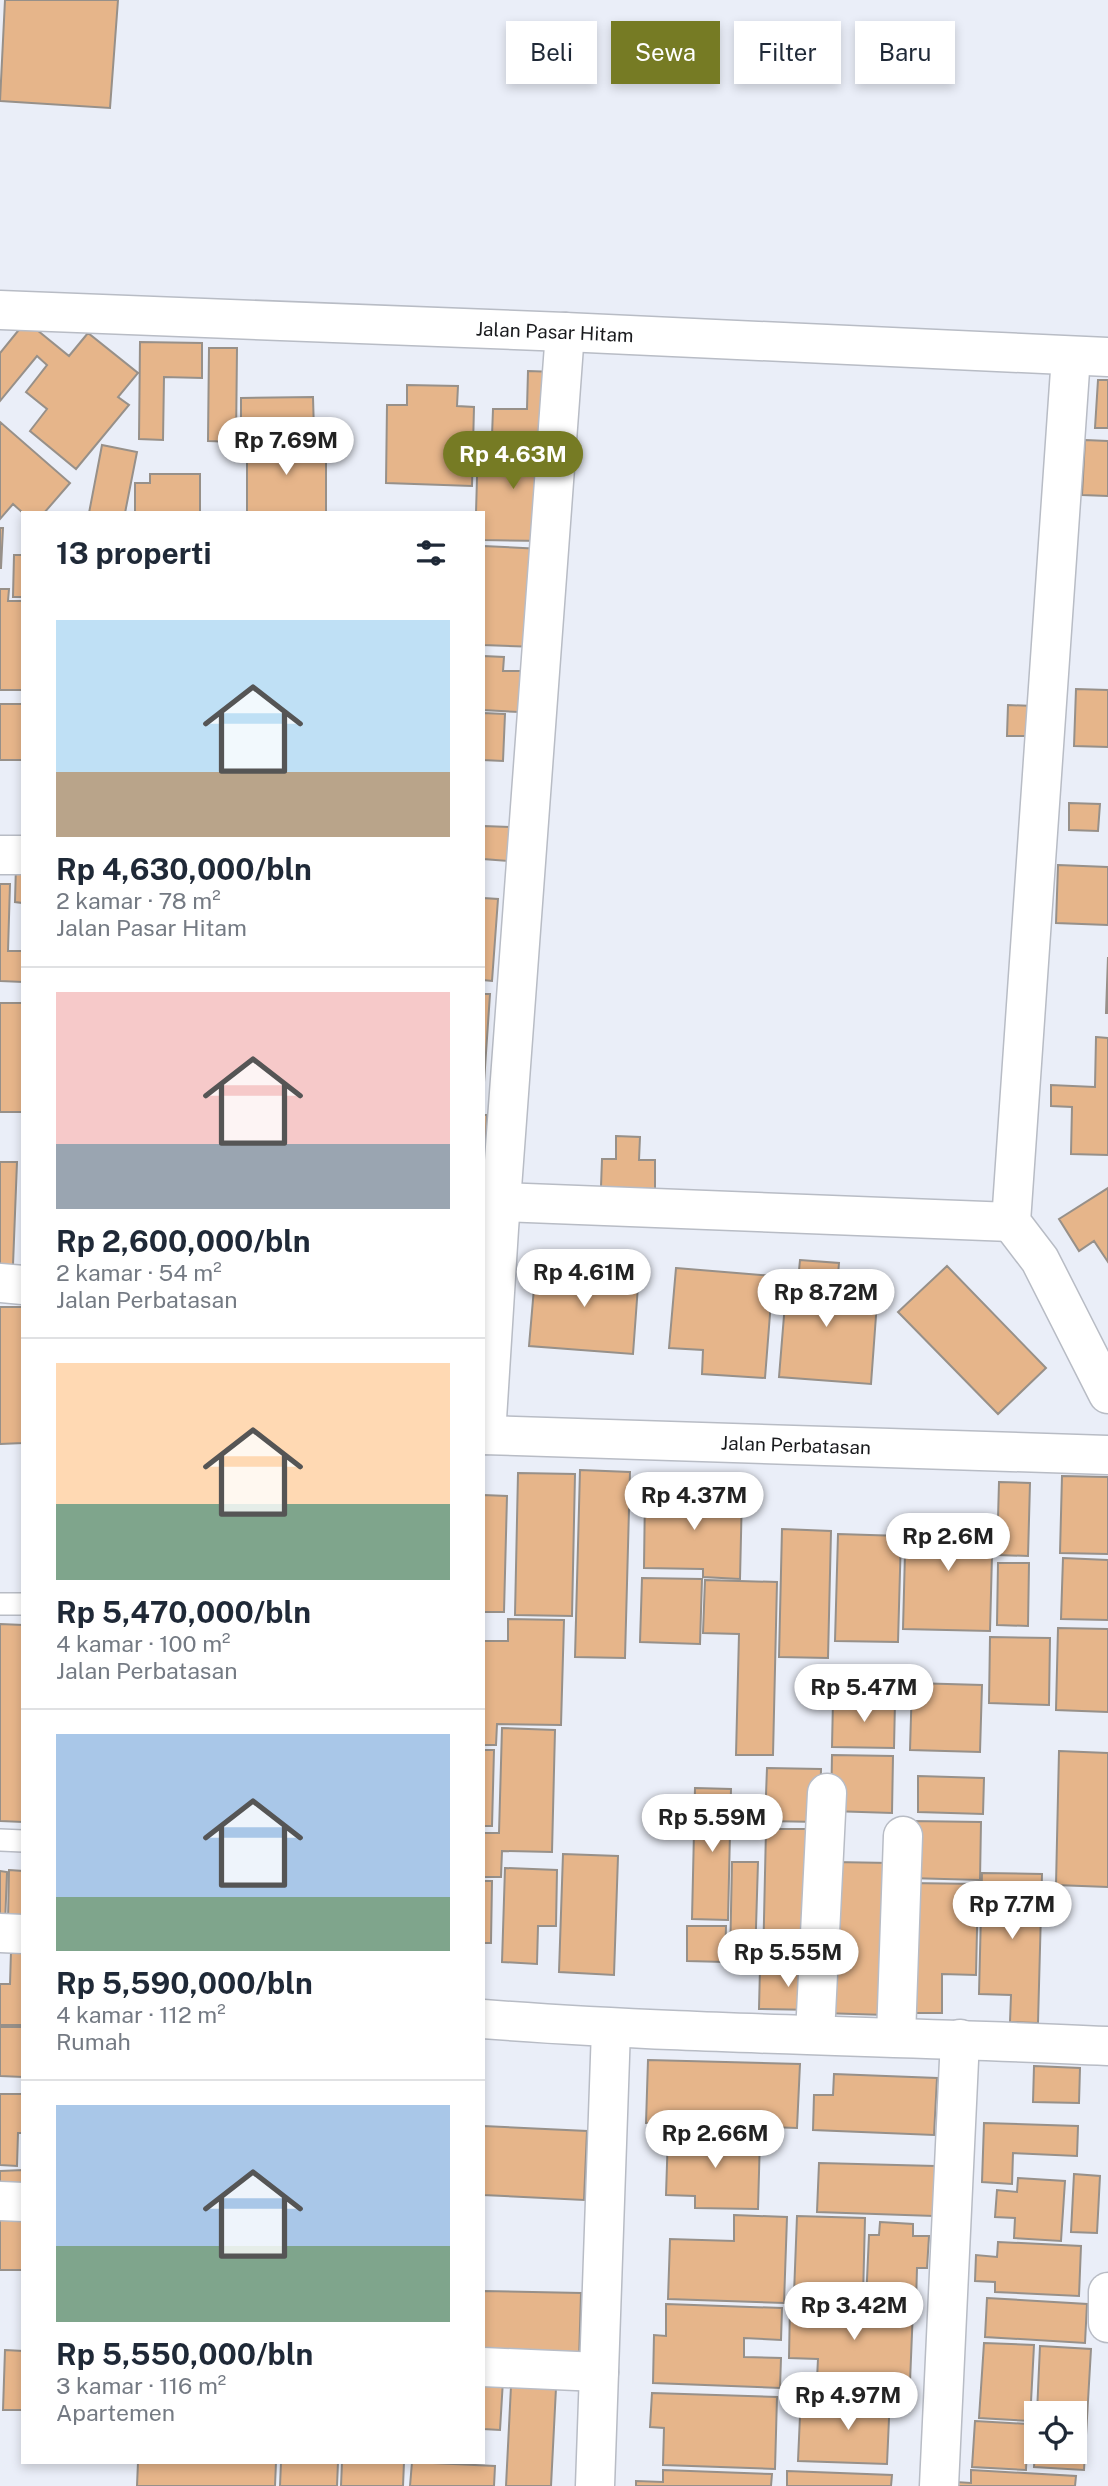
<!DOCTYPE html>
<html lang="id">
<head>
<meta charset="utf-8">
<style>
  :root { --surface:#fff; --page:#f2f2f3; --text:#1f2937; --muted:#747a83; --line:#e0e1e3; --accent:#767b24 }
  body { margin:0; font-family:"Public Sans",sans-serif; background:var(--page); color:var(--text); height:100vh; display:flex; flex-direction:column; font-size:26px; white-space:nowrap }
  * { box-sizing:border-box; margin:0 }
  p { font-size:23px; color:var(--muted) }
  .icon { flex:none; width:38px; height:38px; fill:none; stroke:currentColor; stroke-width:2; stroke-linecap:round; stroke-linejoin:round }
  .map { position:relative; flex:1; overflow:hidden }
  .details { position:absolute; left:21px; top:511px; width:464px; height:1953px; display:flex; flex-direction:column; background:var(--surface); border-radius:0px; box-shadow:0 4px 10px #0003 }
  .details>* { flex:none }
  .guide { position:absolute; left:506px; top:21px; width:497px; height:63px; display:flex; gap:14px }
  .buttons { position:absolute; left:1024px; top:2401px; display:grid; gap:14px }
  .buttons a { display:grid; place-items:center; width:63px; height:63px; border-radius:0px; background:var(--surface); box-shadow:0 4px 10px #0003; font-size:35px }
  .price { position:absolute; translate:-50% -60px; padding:0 16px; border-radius:24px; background:#fff; color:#222; font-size:23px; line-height:46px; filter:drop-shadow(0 2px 4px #0008) }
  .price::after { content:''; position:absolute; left:50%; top:42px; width:21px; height:16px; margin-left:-10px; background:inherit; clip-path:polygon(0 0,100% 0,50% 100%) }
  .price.selected { background:var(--accent); color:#fff }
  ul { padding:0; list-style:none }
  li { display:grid; align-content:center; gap:14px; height:371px; padding:0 35px }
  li+li { border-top:2px solid var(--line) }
  li span { display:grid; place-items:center; height:217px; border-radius:0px; color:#555 }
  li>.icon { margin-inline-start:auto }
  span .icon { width:126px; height:126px; fill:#fffc; stroke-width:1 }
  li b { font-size:30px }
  h2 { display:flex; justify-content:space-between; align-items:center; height:84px; padding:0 35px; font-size:30px }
  .tag { padding:0 24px; border-radius:0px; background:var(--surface); box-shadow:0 4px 10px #0003; font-size:24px; line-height:63px }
  .tag.selected { background:var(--accent); color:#fff }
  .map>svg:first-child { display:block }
</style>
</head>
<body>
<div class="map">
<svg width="1108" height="2486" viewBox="0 0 1108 2486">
  <rect width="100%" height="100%" fill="#eaeef8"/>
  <path fill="#e6b58a" stroke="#979089" stroke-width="2" d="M 5,0 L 118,0 L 110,108 L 0,101 Z
    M 26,321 L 69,356 L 88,333 L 138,373 L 118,397 L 129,405 L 76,469 L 30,431 L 47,409 L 26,392 L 47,365 L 37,356 L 0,401 L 0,353 Z
    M 140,342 L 202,343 L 202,378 L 164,377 L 163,440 L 139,439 Z
    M 209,348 L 237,348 L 236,442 L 208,441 Z
    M 528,371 L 555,372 L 553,437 L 492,436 L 493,409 L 527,409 Z
    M 1098,380 L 1108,380 L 1108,428 L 1095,428 Z
    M 407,385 L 458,386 L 457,406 L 474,407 L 472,486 L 386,483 L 387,405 L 407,405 Z
    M 313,397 L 314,432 L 241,432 L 241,398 Z
    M 0,422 L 70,483 L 44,513 L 23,513 L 13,504 L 0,519 Z
    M 247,440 L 326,440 L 326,513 L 247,513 Z
    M 1085,440 L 1108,441 L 1108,496 L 1082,495 Z
    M 478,443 L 548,444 L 545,541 L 483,540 L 483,513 L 476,513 Z
    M 102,445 L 137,452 L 125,513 L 89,513 Z
    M 150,474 L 200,474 L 200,513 L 135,513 L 135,483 L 150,483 Z
    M 0,528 L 3,528 L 1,568 L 0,568 Z
    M 483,546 L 542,549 L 537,647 L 483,645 Z
    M 14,555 L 23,555 L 23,597 L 13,597 Z
    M 0,589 L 9,589 L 8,601 L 23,601 L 23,690 L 0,690 Z
    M 483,656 L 504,657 L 503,671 L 521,671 L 519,712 L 483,710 Z
    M 1076,689 L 1108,690 L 1108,747 L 1074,746 Z
    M 0,704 L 23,704 L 23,760 L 0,760 Z
    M 1008,705 L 1033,706 L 1032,736 L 1007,736 Z
    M 483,713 L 505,714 L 503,761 L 483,760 Z
    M 1069,803 L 1100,804 L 1098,831 L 1069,830 Z
    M 483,826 L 510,827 L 508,861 L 483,859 Z
    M 16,865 L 23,865 L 23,903 L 15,902 Z
    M 1058,865 L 1108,867 L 1108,925 L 1056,923 Z
    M 0,884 L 10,884 L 8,951 L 23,951 L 23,982 L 0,981 Z
    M 483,898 L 498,899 L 492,981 L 483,980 Z
    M 1108,957 L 1108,1013 L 1106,1013 Z
    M 483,994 L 490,994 L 483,1097 Z
    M 0,1003 L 23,1003 L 23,1112 L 0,1112 Z
    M 1096,1037 L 1108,1038 L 1108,1155 L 1071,1154 L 1072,1107 L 1051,1106 L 1051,1085 L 1095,1087 Z
    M 483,1115 L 487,1115 L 483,1216 Z
    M 616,1136 L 640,1137 L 639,1160 L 655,1160 L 655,1189 L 601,1187 L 602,1159 L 616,1159 Z
    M 0,1162 L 17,1162 L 13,1265 L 0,1265 Z
    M 1108,1188 L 1108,1262 L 1094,1241 L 1079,1251 L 1059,1219 Z
    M 800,1260 L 839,1263 L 836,1299 L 877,1302 L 871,1384 L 779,1377 L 787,1279 L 798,1281 Z
    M 536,1265 L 639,1272 L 633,1354 L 529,1346 Z
    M 947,1266 L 1046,1368 L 998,1414 L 898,1312 Z
    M 676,1268 L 773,1276 L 765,1378 L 702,1374 L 703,1350 L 669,1348 Z
    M 0,1307 L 23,1307 L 23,1443 L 0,1444 Z
    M 580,1470 L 630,1472 L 625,1658 L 575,1657 Z
    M 518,1473 L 575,1474 L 572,1616 L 515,1615 Z
    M 1062,1476 L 1108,1477 L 1108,1554 L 1060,1553 Z
    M 999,1482 L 1030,1483 L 1028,1556 L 997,1555 Z
    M 645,1491 L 742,1493 L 740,1579 L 703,1577 L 703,1569 L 644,1568 Z
    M 483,1495 L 507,1496 L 504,1612 L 483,1612 Z
    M 906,1515 L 993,1517 L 990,1631 L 903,1629 Z
    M 782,1529 L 831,1531 L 828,1658 L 779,1657 Z
    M 838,1534 L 901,1536 L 898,1642 L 835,1641 Z
    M 1063,1558 L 1108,1560 L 1108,1620 L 1061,1619 Z
    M 998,1563 L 1029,1563 L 1028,1626 L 997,1625 Z
    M 642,1578 L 702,1579 L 700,1644 L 640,1642 Z
    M 705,1580 L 777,1582 L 773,1755 L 736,1755 L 739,1634 L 703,1633 Z
    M 508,1619 L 564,1620 L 561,1725 L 497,1724 L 496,1745 L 483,1745 L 483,1641 L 508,1641 Z
    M 0,1624 L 23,1625 L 23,1822 L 0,1821 Z
    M 1058,1628 L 1108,1629 L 1108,1712 L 1056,1710 Z
    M 990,1637 L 1050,1638 L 1049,1705 L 989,1703 Z
    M 912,1683 L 982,1685 L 980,1752 L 910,1750 Z
    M 833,1700 L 895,1701 L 894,1748 L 832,1747 Z
    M 502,1728 L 555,1730 L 552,1852 L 502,1851 L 501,1877 L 483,1877 L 483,1833 L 499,1833 Z
    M 483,1750 L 494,1750 L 492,1826 L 483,1826 Z
    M 1059,1751 L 1108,1753 L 1108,1887 L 1056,1885 Z
    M 832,1755 L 893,1756 L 892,1813 L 831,1811 Z
    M 767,1768 L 821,1769 L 820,1822 L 765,1821 Z
    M 918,1776 L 984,1778 L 983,1814 L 918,1812 Z
    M 695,1788 L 731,1789 L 728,1920 L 692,1919 Z
    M 909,1821 L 981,1822 L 980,1880 L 908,1878 Z
    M 766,1829 L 807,1829 L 817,1965 L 763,1964 Z
    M 563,1854 L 618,1856 L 614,1975 L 559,1972 Z
    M 732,1862 L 758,1862 L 755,1960 L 730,1959 Z
    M 834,1862 L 890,1863 L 886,2015 L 822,2013 Z
    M 505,1868 L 557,1870 L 556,1926 L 538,1926 L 537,1964 L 502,1962 Z
    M 9,1870 L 23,1871 L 23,1921 L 8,1921 Z
    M 0,1871 L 7,1872 L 5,1925 L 0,1925 Z
    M 982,1873 L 1042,1874 L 1038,2023 L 1010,2022 L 1011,1995 L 979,1994 Z
    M 483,1881 L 492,1881 L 491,1943 L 483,1943 Z
    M 909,1883 L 978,1884 L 976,1975 L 942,1974 L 942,2013 L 905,2013 Z
    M 687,1926 L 726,1926 L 725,1962 L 687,1961 Z
    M 11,1951 L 23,1952 L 23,2025 L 0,2025 L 0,1984 L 10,1984 Z
    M 760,1968 L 816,1969 L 815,2010 L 759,2009 Z
    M 0,2027 L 23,2027 L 23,2077 L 0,2076 Z
    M 648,2060 L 800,2064 L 797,2128 L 646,2123 Z
    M 1034,2066 L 1080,2068 L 1079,2103 L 1033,2102 Z
    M 834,2074 L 937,2078 L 934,2135 L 813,2130 L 814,2095 L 833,2095 Z
    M 0,2094 L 23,2094 L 23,2133 L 18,2133 L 17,2166 L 0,2165 Z
    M 984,2123 L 1078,2126 L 1077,2156 L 1013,2153 L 1012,2184 L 982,2182 Z
    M 483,2126 L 587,2131 L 584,2200 L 483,2195 Z
    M 668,2134 L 760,2137 L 758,2209 L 695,2208 L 695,2196 L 666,2195 Z
    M 819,2163 L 935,2166 L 934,2216 L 817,2212 Z
    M 23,2170 L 23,2195 L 0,2195 L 0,2171 Z
    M 1074,2174 L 1100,2176 L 1097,2233 L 1071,2232 Z
    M 1018,2178 L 1065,2181 L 1061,2241 L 1014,2238 L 1015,2218 L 995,2217 L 997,2190 L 1017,2192 Z
    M 0,2208 L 23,2208 L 23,2270 L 0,2270 Z
    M 734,2215 L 787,2217 L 784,2303 L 668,2299 L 670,2239 L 734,2241 Z
    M 797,2216 L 865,2218 L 863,2297 L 794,2294 Z
    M 880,2222 L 913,2224 L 913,2236 L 929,2236 L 927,2268 L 917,2268 L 916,2303 L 866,2302 L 869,2235 L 879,2235 Z
    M 998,2242 L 1081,2246 L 1079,2296 L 995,2292 L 995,2282 L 975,2281 L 976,2255 L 997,2257 Z
    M 483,2291 L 581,2293 L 579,2360 L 483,2358 Z
    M 987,2298 L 1087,2304 L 1085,2343 L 985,2337 Z
    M 666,2304 L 782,2308 L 781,2340 L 744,2338 L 744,2357 L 781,2358 L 780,2388 L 653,2383 L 654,2335 L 666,2336 Z
    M 790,2305 L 913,2309 L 910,2382 L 817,2379 L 818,2359 L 789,2358 Z
    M 984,2343 L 1034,2345 L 1030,2421 L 979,2418 Z
    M 1040,2346 L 1091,2349 L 1084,2470 L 1034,2467 L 1036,2431 L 1036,2452 L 1074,2452 L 1074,2413 L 1037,2413 Z
    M 5,2350 L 23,2351 L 23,2410 L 3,2410 Z
    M 483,2379 L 503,2380 L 500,2430 L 483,2429 Z
    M 511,2386 L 556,2388 L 551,2486 L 506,2486 Z
    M 652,2393 L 777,2397 L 775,2469 L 663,2465 L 664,2428 L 650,2427 Z
    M 832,2394 L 890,2396 L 887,2464 L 798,2461 L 800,2416 L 832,2417 Z
    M 975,2421 L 1028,2424 L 1026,2470 L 972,2467 Z
    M 138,2462 L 276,2462 L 275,2486 L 137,2486 Z
    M 281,2462 L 338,2462 L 337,2486 L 280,2486 Z
    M 342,2462 L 404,2462 L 403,2486 L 341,2486 Z
    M 412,2462 L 495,2466 L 494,2486 L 410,2486 Z
    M 663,2470 L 772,2474 L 771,2486 L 636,2486 L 636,2481 L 663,2482 Z
    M 971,2470 L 1076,2476 L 1075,2486 L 956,2486 L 956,2482 L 971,2483 Z
    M 787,2471 L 892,2475 L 891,2486 L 787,2486 Z"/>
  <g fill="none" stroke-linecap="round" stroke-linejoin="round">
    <g stroke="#b8bcc5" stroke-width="24">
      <path id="lane" d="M 0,1604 L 23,1604
        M 0,1840 L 23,1841"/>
    </g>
    <g stroke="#b8bcc5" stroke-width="41">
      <g id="street">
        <path d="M 1071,356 L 1011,1222 L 1040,1260 L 1108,1394"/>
        <path d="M 0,855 L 23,855"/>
        <path d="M 501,1202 L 1011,1222"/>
        <path d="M 0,1283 L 23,1285"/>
        <path id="s1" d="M 483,1435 L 1108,1455"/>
        <path d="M 486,1435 L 499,1229 L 565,332"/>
        <path d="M 0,1933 L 23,1934"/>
        <path d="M 483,2019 C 691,2035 900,2036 1108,2046"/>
        <path d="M 815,2034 L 827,1793"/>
        <path d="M 896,2037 L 903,1836"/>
        <path d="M 0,2201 L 23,2202"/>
        <path d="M 1108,2292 L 1108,2323"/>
        <path d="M 483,2367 L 599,2372"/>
        <path d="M 595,2486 L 611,2029"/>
        <path d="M 939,2486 L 960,2039"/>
      </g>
    </g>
    <g stroke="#b8bcc5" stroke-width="41">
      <g id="primary">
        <path id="s2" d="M 0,310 L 565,332 L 1108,357"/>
      </g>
    </g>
    <use href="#lane" stroke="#fff" stroke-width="21"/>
    <use href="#street" stroke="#fff" stroke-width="38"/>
    <use href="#primary" stroke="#fff" stroke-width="38"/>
  </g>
  <g text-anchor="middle" stroke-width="6" stroke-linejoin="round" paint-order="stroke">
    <g font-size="19" fill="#191a1d" stroke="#fff">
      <text dy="7" stroke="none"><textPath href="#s2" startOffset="555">Jalan Pasar Hitam</textPath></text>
      <text dy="7" stroke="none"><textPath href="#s1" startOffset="313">Jalan Perbatasan</textPath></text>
    </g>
  </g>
</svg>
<div class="buttons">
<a><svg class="icon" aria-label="locate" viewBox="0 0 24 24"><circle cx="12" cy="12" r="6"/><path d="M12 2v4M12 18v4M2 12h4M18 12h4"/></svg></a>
</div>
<b class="price" style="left:286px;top:477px">Rp 7.69M</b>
<b class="price selected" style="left:513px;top:491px">Rp 4.63M</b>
<b class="price" style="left:584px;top:1309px">Rp 4.61M</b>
<b class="price" style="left:826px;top:1329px">Rp 8.72M</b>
<b class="price" style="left:694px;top:1532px">Rp 4.37M</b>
<b class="price" style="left:948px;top:1573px">Rp 2.6M</b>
<b class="price" style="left:864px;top:1724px">Rp 5.47M</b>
<b class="price" style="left:712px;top:1854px">Rp 5.59M</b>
<b class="price" style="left:1012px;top:1941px">Rp 7.7M</b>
<b class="price" style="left:788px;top:1989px">Rp 5.55M</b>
<b class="price" style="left:715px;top:2170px">Rp 2.66M</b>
<b class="price" style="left:854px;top:2342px">Rp 3.42M</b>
<b class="price" style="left:848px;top:2432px">Rp 4.97M</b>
<div class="guide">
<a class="tag">Beli</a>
<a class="tag selected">Sewa</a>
<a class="tag">Filter</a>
<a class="tag">Baru</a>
</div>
<section class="details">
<h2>13 properti<svg class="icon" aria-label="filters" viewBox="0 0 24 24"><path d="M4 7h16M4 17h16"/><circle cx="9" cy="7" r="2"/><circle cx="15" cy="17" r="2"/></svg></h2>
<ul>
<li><span style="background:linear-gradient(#bfe0f5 70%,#b9a48a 0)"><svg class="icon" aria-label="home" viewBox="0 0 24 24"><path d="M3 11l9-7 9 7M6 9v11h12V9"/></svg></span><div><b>Rp 4,630,000/bln</b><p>2 kamar · 78 m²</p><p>Jalan Pasar Hitam</p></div></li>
<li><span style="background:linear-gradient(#f6c9c9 70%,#9aa5b1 0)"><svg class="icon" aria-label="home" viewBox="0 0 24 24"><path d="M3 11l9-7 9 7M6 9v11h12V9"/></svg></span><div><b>Rp 2,600,000/bln</b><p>2 kamar · 54 m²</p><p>Jalan Perbatasan</p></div></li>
<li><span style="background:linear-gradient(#ffd9b3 65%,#7fa58c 0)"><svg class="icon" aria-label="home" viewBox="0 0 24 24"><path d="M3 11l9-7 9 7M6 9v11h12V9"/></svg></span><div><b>Rp 5,470,000/bln</b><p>4 kamar · 100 m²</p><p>Jalan Perbatasan</p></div></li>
<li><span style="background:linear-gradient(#a9c7e8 75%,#7fa58c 0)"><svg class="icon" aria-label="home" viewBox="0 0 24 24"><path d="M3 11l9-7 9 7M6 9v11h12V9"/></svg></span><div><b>Rp 5,590,000/bln</b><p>4 kamar · 112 m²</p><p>Rumah</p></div></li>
<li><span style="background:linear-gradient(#a9c7e8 65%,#7fa58c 0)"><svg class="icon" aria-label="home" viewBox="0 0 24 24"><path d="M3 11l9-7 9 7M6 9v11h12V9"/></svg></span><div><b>Rp 5,550,000/bln</b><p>3 kamar · 116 m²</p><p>Apartemen</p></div></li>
</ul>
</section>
</div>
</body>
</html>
